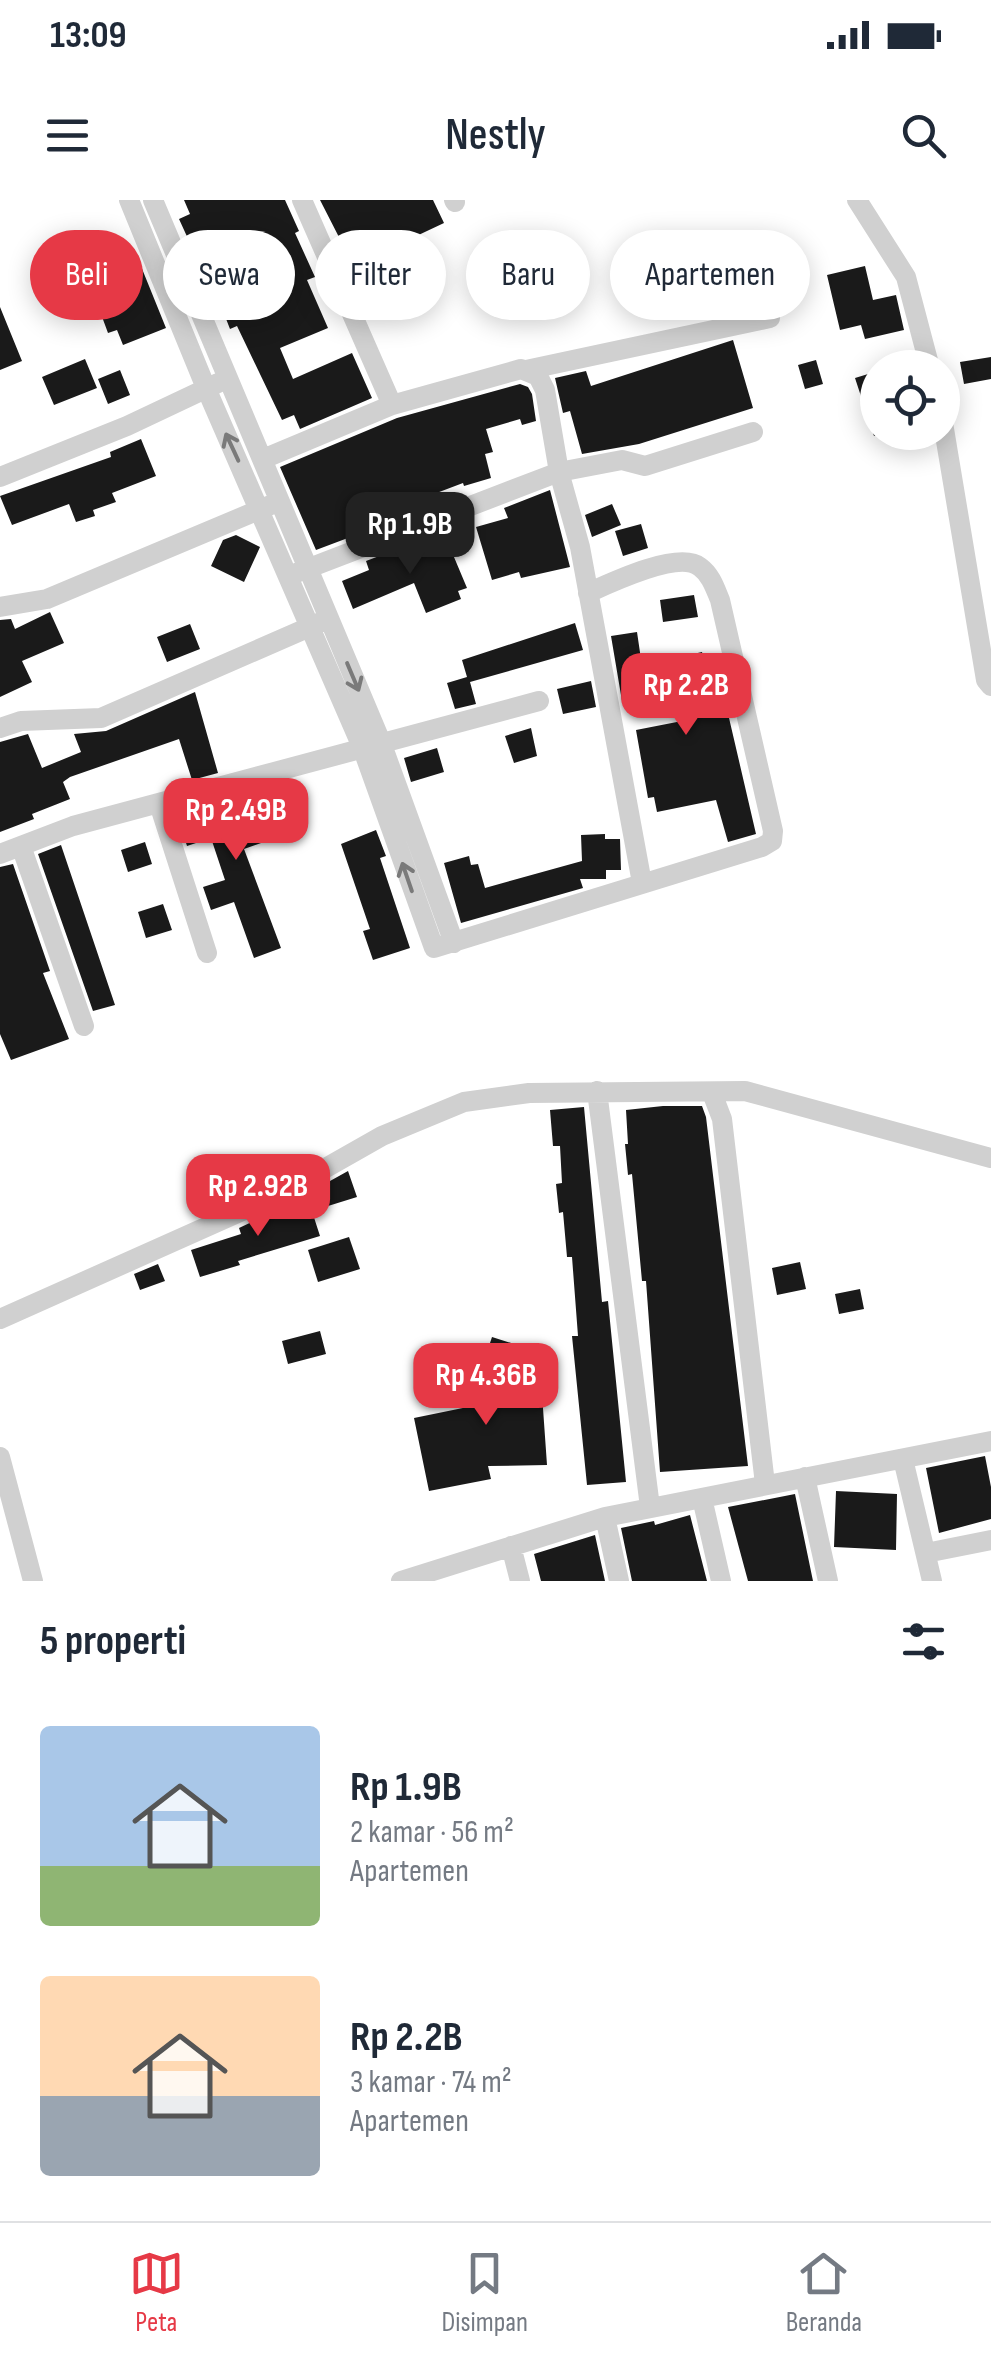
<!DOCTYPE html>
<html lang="id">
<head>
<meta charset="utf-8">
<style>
  :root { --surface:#fff; --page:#f6f6f7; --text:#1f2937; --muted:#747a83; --line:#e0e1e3; --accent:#e63946 }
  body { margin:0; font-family:"Sofia Sans Condensed",sans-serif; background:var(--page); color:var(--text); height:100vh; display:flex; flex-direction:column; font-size:38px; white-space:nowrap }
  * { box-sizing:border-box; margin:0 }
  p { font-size:32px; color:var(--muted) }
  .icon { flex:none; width:55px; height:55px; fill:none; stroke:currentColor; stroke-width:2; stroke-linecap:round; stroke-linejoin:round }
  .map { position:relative; height:1381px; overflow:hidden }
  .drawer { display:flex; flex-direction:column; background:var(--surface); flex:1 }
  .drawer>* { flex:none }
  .guide { position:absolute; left:30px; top:30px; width:932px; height:90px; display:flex; gap:20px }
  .buttons { position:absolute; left:860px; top:150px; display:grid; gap:20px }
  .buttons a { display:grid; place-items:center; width:100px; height:100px; border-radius:50%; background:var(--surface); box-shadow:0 5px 25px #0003; font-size:50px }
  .price { position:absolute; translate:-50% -85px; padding:0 22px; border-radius:20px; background:var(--accent); color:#fff; font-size:32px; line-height:65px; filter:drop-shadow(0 2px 5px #0008) }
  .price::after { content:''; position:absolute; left:50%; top:60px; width:30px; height:22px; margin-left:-15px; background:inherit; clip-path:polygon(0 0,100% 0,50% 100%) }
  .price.on { background:#222; color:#fff }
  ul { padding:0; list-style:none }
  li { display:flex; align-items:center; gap:30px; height:250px; padding:0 40px }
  li span { display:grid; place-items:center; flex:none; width:280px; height:200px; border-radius:10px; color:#555 }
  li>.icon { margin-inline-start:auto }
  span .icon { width:120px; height:120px; fill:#fffc; stroke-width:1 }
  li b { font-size:42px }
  h2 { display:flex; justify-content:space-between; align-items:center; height:120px; padding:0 40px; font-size:42px }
  .tag { padding:0 35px; border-radius:45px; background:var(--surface); box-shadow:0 5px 25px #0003; font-size:35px; line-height:90px }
  .tag.on { background:var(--accent); color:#fff }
  .status { display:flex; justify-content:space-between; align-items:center; height:70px; padding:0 50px; background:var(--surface); direction:ltr }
  .status svg { height:28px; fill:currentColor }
  header { display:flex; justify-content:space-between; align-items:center; height:130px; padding:0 40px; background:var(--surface); font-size:45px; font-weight:600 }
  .dock { display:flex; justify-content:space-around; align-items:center; height:140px; border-top:2px solid var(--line); background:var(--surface); font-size:28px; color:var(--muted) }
  .dock a { display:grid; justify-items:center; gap:5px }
  .dock .on { color:var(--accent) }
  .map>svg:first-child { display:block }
</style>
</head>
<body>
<div class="status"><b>13:09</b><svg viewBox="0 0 49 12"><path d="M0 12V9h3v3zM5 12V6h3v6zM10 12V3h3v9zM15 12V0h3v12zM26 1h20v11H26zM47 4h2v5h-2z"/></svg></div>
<header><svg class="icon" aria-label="menu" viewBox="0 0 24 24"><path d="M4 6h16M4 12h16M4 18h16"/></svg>Nestly<svg class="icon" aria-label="search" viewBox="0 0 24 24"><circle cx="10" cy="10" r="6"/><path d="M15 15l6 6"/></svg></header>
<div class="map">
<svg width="991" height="1381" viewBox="0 0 991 1381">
  <rect width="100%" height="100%" fill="#fff"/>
  <path fill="#1a1a1a" d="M 184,0 L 285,0 L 299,31 L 295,33 L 315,77 L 307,80 L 328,128 L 280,148 L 293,179 L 352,153 L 372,198 L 300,229 L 294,215 L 282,220 L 237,126 L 230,129 L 200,52 L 195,54 L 179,19 L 190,14 Z
    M 320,0 L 433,0 L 444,23 L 359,63 L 350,43 L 343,45 Z
    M 134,49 L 166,128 L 123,145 L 117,130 L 108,133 L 84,68 Z
    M 865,66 L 873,100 L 896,95 L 904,130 L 865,139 L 861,125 L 840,130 L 827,75 Z
    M 377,75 L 392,109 L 371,118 L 356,84 Z
    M 0,107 L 22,161 L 0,170 Z
    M 733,140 L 753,208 L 639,244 L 582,254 L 570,211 L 563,213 L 555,178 L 586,171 L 591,186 Z
    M 991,157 L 991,179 L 964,184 L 960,162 Z
    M 85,159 L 97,188 L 54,205 L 42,177 Z
    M 816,160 L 823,184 L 805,189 L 798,165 Z
    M 120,170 L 130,195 L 108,204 L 98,179 Z
    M 878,171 L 878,235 L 874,236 L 855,178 Z
    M 520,184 L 528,187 L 532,194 L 536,221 L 522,225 L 520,219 L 486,229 L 493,252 L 485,254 L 491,278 L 464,286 L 463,283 L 426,297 L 427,300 L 386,316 L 383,319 L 385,324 L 316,350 L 280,267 L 397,218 Z
    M 141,239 L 156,276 L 112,293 L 116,302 L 93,310 L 95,316 L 76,322 L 69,304 L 12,325 L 0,296 L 111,257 L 110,252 Z
    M 550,290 L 570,367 L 521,378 L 519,372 L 492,380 L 476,327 L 508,318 L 504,308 Z
    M 612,304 L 621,325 L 592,337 L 585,315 Z
    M 641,324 L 648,348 L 623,356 L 615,331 Z
    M 236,335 L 260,347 L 244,382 L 211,366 L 223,340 Z
    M 446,338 L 467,388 L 458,391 L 461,399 L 426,413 L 414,383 L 353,409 L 342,381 L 369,370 L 366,361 L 395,350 L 398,357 Z
    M 694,395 L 698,417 L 663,422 L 660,400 Z
    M 50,412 L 64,443 L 22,461 L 32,482 L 0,497 L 0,420 L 11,419 L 15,429 Z
    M 575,423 L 583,450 L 470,482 L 476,504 L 455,509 L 447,483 L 467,477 L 462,460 Z
    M 190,424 L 200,449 L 167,462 L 157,437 Z
    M 637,432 L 642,466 L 702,452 L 717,507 L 726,505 L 756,634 L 728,642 L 716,600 L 657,612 L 654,597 L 648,598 L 636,530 L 682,521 L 674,488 L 622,501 L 611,436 Z
    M 591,481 L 596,507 L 563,514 L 557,489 Z
    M 195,492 L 218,573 L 192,580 L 179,539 L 70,577 L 63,582 L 70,599 L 32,614 L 34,619 L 0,632 L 0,542 L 28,534 L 42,568 L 81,552 L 74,534 L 106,531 Z
    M 531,528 L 537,556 L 514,563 L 505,536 Z
    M 437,548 L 444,572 L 411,582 L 404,558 Z
    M 244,594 L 249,607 L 263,602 L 275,638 L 244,649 L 281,748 L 254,758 L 234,702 L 211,710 L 203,687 L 225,680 L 211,638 L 187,646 L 181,627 L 187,625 L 183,612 Z
    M 376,630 L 386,656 L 380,658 L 410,748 L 373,760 L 363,731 L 370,729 L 341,644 Z
    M 605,634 L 605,639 L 620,639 L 621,670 L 606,670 L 606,679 L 580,679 L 583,688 L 461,723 L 444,663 L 469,656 L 471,665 L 478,664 L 485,688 L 582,661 L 581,635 Z
    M 145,642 L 152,664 L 128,672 L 121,650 Z
    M 61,645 L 115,805 L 93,811 L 38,654 Z
    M 13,664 L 50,771 L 43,773 L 69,839 L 11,860 L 0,834 L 0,667 Z
    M 163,704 L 172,730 L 146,738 L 138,712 Z
    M 663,906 L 702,906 L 706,917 L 748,1266 L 660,1272 L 646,1081 L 642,1081 L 632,974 L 628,975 L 625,944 L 628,944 L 626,910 Z
    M 584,907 L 602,1102 L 608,1101 L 626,1282 L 587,1285 L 572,1136 L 578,1136 L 572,1057 L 567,1057 L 563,1012 L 559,1013 L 556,984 L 562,983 L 560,946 L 553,946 L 550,910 Z
    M 348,971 L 357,997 L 328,1006 L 321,986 Z
    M 309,1002 L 320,1036 L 238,1061 L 240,1065 L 200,1077 L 191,1050 L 241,1034 L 239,1028 L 277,1010 Z
    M 349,1037 L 360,1069 L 318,1082 L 308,1050 Z
    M 800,1062 L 806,1089 L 777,1095 L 772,1068 Z
    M 158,1064 L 165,1081 L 140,1090 L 134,1074 Z
    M 860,1089 L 864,1109 L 839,1114 L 835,1094 Z
    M 320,1131 L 326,1154 L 288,1164 L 282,1141 Z
    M 492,1137 L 527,1148 L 514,1182 L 541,1180 L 547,1265 L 488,1266 L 491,1279 L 429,1291 L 414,1218 L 497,1201 L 493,1161 L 485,1158 Z
    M 985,1256 L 991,1287 L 991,1319 L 939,1333 L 926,1268 Z
    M 836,1291 L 897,1294 L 896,1350 L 834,1347 Z
    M 795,1294 L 813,1381 L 748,1381 L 728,1307 Z
    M 690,1315 L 707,1381 L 632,1381 L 621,1328 L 654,1321 L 655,1325 Z
    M 595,1335 L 605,1381 L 541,1381 L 534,1354 Z"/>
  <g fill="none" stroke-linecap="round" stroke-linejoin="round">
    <path stroke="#d0d0d0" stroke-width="20" d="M 129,0 L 206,188 L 362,547 L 434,748 L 762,647 L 772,641 L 773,631 L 720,400 C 715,388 711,375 700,367 C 679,350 610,383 588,393
      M 153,0 L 381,542 L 454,743
      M 302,0 L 392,205
      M 454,0 L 455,2
      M 857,0 L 906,77 L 930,168
      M 526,170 L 770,118
      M 942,217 L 986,480 L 991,486
      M 263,259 L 392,205 L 521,169 L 538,176 L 545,190 L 559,272 L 580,347 L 642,683
      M 0,277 L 127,226 L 218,183
      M 296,373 L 559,272 L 622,260 L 645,266 L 753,232
      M 0,407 L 47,399 L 273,304
      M 0,528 L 21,521 L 101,518 L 321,422
      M 159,604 L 207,753
      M 21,646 L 84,826
      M 0,654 L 73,626 L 539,501
      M 597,891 L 650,1307
      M 712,893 L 722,919 L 765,1284
      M 0,1119 L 278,995 L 382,936 L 464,902 L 529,893 L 745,891 L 991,958
      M 0,1257 L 33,1381
      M 903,1259 L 932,1381
      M 805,1277 L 828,1381
      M 702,1298 L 721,1381
      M 605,1317 L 619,1381
      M 511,1346 L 520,1381
      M 926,1353 L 991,1340
      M 401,1381 L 605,1317 L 991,1241"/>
  </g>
  <defs><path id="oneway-shaft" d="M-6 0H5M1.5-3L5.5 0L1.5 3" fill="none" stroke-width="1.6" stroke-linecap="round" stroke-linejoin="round" transform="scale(2.5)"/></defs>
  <g stroke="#7a7a7a">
    <use href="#oneway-shaft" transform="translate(232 247) rotate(-115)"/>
    <use href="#oneway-shaft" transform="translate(353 477) rotate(67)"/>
    <use href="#oneway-shaft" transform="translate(407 677) rotate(-109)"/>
  </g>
</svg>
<div class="buttons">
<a><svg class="icon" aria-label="locate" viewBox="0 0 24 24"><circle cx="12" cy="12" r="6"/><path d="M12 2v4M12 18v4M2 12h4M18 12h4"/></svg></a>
</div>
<b class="price on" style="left:410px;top:377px">Rp 1.9B</b>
<b class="price" style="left:686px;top:538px">Rp 2.2B</b>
<b class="price" style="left:236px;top:663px">Rp 2.49B</b>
<b class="price" style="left:258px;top:1039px">Rp 2.92B</b>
<b class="price" style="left:486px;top:1228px">Rp 4.36B</b>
<div class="guide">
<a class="tag on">Beli</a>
<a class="tag">Sewa</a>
<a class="tag">Filter</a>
<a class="tag">Baru</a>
<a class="tag">Apartemen</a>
</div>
</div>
<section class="drawer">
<h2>5 properti<svg class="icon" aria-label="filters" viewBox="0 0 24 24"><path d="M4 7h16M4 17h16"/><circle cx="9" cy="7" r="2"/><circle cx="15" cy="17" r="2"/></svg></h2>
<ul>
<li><span style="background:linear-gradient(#a9c7e8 70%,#8fb573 0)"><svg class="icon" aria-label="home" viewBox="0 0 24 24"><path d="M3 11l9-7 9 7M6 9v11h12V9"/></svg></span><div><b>Rp 1.9B</b><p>2 kamar · 56 m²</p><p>Apartemen</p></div></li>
<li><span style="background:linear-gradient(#ffd9b3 60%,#9aa5b1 0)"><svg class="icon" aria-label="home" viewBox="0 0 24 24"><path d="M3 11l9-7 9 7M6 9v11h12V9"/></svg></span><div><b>Rp 2.2B</b><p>3 kamar · 74 m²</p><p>Apartemen</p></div></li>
</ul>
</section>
<nav class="dock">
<a class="on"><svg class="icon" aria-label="map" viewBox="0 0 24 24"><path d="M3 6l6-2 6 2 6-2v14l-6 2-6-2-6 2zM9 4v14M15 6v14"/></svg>Peta</a>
<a><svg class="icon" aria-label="saved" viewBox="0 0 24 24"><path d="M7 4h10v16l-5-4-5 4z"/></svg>Disimpan</a>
<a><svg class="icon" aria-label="home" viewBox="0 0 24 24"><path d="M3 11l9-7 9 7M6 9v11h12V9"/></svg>Beranda</a>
</nav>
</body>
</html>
